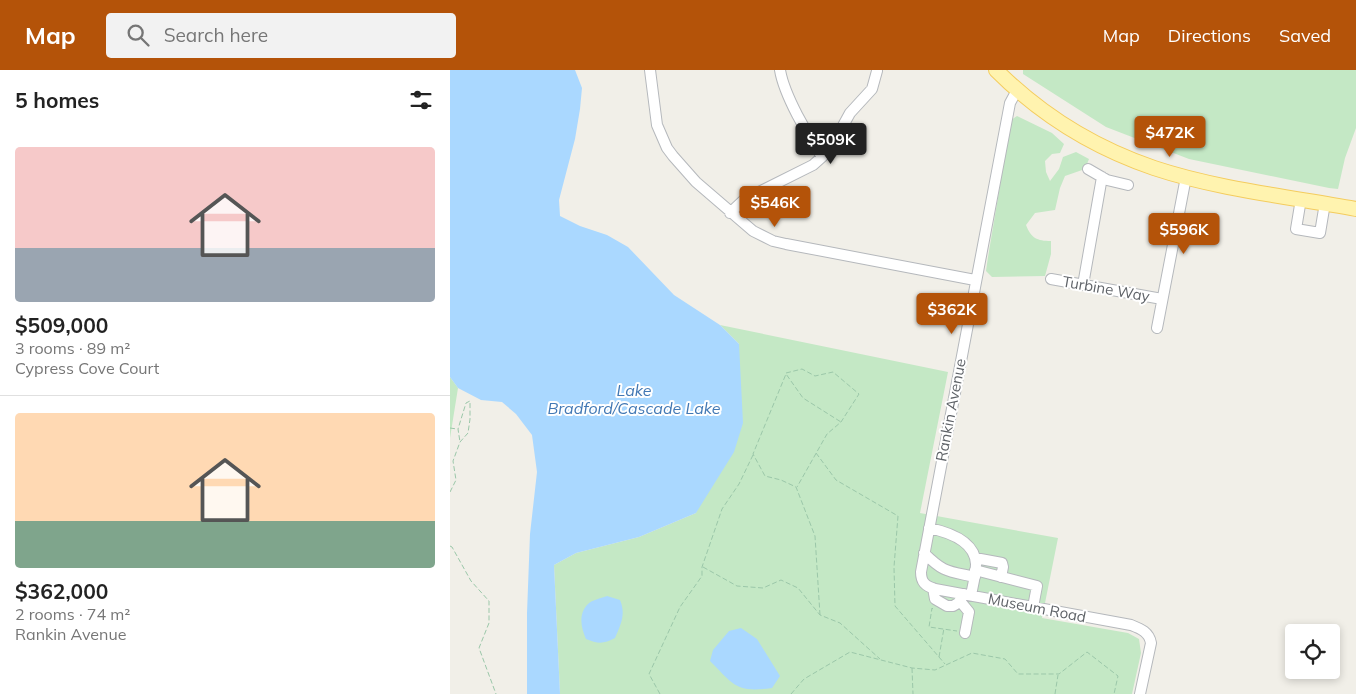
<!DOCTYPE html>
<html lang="en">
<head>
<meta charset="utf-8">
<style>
  :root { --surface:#fff; --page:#f2f2f2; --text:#222; --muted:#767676; --line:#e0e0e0; --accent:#b45309 }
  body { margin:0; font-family:Mulish,sans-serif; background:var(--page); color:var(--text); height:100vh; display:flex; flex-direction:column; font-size:19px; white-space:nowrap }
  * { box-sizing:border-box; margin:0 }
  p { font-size:16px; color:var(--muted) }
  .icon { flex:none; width:28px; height:28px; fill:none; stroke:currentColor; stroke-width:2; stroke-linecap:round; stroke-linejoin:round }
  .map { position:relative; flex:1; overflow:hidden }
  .details { display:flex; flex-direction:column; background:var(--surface); width:450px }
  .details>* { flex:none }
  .buttons { position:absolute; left:835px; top:554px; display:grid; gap:10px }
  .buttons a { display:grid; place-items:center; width:55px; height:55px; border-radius:5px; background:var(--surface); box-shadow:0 2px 8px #0003; font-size:25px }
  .price { position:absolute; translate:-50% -42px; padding:0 11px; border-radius:5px; background:var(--accent); color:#fff; font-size:16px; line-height:32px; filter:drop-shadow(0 1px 2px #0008) }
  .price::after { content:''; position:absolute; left:50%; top:30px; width:15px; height:11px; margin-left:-8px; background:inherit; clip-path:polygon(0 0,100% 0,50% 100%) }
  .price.selected { background:#222; color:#fff }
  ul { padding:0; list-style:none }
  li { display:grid; align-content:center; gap:10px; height:265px; padding:0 15px }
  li+li { border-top:1px solid var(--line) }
  li span { display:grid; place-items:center; height:155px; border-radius:5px; color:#555 }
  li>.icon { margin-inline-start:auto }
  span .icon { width:90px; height:90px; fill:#fffc; stroke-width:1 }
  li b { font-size:21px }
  h2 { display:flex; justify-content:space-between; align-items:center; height:60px; padding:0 15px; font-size:21px }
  header { display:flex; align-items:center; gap:30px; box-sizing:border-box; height:70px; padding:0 25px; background:var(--accent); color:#fff }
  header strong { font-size:24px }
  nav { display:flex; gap:28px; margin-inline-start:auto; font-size:18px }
  .search { width:350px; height:45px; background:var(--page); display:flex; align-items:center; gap:12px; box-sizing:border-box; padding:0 18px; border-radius:5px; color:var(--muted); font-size:19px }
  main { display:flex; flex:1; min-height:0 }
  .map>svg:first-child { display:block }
</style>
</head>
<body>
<header>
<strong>Map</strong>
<div class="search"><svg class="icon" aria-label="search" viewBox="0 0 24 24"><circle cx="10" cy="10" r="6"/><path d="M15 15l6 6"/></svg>Search here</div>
<nav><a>Map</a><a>Directions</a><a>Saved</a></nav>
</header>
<main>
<section class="details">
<h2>5 homes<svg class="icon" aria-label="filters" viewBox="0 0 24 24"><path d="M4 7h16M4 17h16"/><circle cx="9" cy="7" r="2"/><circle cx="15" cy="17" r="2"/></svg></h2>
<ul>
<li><span style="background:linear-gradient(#f6c9c9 65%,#9aa5b1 0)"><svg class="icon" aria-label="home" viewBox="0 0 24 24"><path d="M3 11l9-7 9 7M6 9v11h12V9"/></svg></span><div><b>$509,000</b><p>3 rooms · 89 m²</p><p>Cypress Cove Court</p></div></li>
<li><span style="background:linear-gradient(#ffd9b3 70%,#7fa58c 0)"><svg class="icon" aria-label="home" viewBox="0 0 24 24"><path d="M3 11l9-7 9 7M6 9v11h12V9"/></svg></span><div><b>$362,000</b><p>2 rooms · 74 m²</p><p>Rankin Avenue</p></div></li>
</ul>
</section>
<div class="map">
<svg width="906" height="624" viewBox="0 0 906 624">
  <rect width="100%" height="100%" fill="#f1efe8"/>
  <path fill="#c4e8c5" d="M 573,0 L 906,0 L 906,58 L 895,88 L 888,119 L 879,118 L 739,89 L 656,57 L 573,4 Z
    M 567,46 L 602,63 L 614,74 L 610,83 L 602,84 L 595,91 L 596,102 L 600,111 L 609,99 L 613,87 L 626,82 L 639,89 L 635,99 L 615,106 L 610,118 L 605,140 L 585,143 L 576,155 C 581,168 587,171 601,171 L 601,184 L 595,206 L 542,207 L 536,201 L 538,187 L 561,50 Z
    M 270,255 L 498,302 L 470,443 L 608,468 L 592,548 L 678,563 L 689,569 L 691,583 L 682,624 L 110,624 L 104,495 L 126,483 L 189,467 L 246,443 L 289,274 Z
    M 0,307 L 8,318 L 0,368 Z"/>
  <path fill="#aad8ff" d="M 0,0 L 125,0 L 132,18 L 130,39 L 125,69 L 109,130 L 110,146 L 130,156 L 157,165 L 178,177 L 224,225 L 270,255 L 289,274 L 293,353 L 284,382 L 246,443 L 189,467 L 126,483 L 104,495 L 110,624 L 77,624 L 77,543 L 80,464 L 87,402 L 82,365 L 66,344 L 52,332 L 31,330 L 8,318 L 0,307 Z
    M 157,526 L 170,530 C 176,544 171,554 165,568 C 154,574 148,574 136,569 C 131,558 128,544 138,534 C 142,530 152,528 157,526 Z
    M 291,558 L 307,569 L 330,606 L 322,618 C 286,623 284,615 260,591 L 263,580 L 279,561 Z"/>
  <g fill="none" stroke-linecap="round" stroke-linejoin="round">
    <g stroke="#b5b8bc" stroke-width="12">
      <path id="minor" d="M 200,0 L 207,55 L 217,78 L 223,86 L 246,112 L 303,161 L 323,171 L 336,174 L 525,210
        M 330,0 C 334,25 358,66 372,87
        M 567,20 L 560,33 L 471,502 C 471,512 475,516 485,519 L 681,555 C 691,559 699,562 701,573 L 690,624
        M 638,99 L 657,110 L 678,115
        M 851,129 L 846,159 L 870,163 L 875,133
        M 280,143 L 295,129 L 363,95 L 372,87 L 383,74 L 400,43 L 422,19 L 427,1
        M 601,209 L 712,229
        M 633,215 L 652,107
        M 707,258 L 736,107
        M 479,458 C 498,462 525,471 526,494 C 526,504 523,515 521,525
        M 474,483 C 494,503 498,501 525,507
        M 525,488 L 552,493 L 553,497 L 551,507
        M 525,500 L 587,516 L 583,537
        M 483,518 L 485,529 L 497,536 L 503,536 L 508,533 L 514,524
        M 510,531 L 519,542 L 515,563"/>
    </g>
    <g stroke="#f4cc5e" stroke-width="16">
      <path id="major" d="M 546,0 C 590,44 645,78 704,98 C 767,119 840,127 906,139"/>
    </g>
    <path stroke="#9bc7a9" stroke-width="1" stroke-dasharray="5 2.5" stroke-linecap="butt" d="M 336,303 L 352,299 L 365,306 L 383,302 L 409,324 L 391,352 L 377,364 L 347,417
      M 0,358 L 7,359
      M 366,383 L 386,410 L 448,446 L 444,497 L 445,536 L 495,594
      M 0,422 L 6,410 L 3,391 L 10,372 L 18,363 L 20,349 L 20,331 L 16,333 L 8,359 L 10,372
      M 0,476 L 2,477 L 21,511 L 39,531 L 39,553 L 29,578 L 46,624
      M 253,497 L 287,516 L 313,518 L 331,510 L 348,518 L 370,545 L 390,553 L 430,589
      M 483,539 L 482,538 L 479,557 L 507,561
      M 370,545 L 365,466 L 346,417 L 331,410 L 315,406 L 303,384 L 336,304 L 353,328 L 391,352
      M 489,587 L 494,558
      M 462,598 L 463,624
      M 210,624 L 199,604 L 230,537 L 252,506 L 252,497 L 272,439 L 289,414 L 303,385
      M 341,624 L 354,609 L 400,582 L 462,598 L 485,600 L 522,583 L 555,589 L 568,604 L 609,604 L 637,582 L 668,606 L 664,624
      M 605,624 L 608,605"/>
    <use href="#minor" stroke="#fff" stroke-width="10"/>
    <use href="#major" stroke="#fff3af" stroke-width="14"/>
  </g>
  <g text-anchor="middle" stroke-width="4" stroke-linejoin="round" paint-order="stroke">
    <g font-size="15" fill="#5f6368" stroke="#fff">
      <text transform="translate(656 219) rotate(10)" y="5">Turbine Way</text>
      <text transform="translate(501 340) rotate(-79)" y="5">Rankin Avenue</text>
      <text transform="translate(587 538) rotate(11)" y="5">Museum Road</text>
    </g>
    <g font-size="16" font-style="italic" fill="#4278b4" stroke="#fff">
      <text x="184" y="326">Lake<tspan x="184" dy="18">Bradford/Cascade Lake</tspan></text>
    </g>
  </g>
</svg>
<div class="buttons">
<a><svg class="icon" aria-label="locate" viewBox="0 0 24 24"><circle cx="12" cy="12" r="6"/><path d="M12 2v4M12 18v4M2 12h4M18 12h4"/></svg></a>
</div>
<b class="price" style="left:720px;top:88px">$472K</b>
<b class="price selected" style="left:381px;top:95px">$509K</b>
<b class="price" style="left:325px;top:158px">$546K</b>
<b class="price" style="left:734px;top:185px">$596K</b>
<b class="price" style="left:502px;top:265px">$362K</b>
</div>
</main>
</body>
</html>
